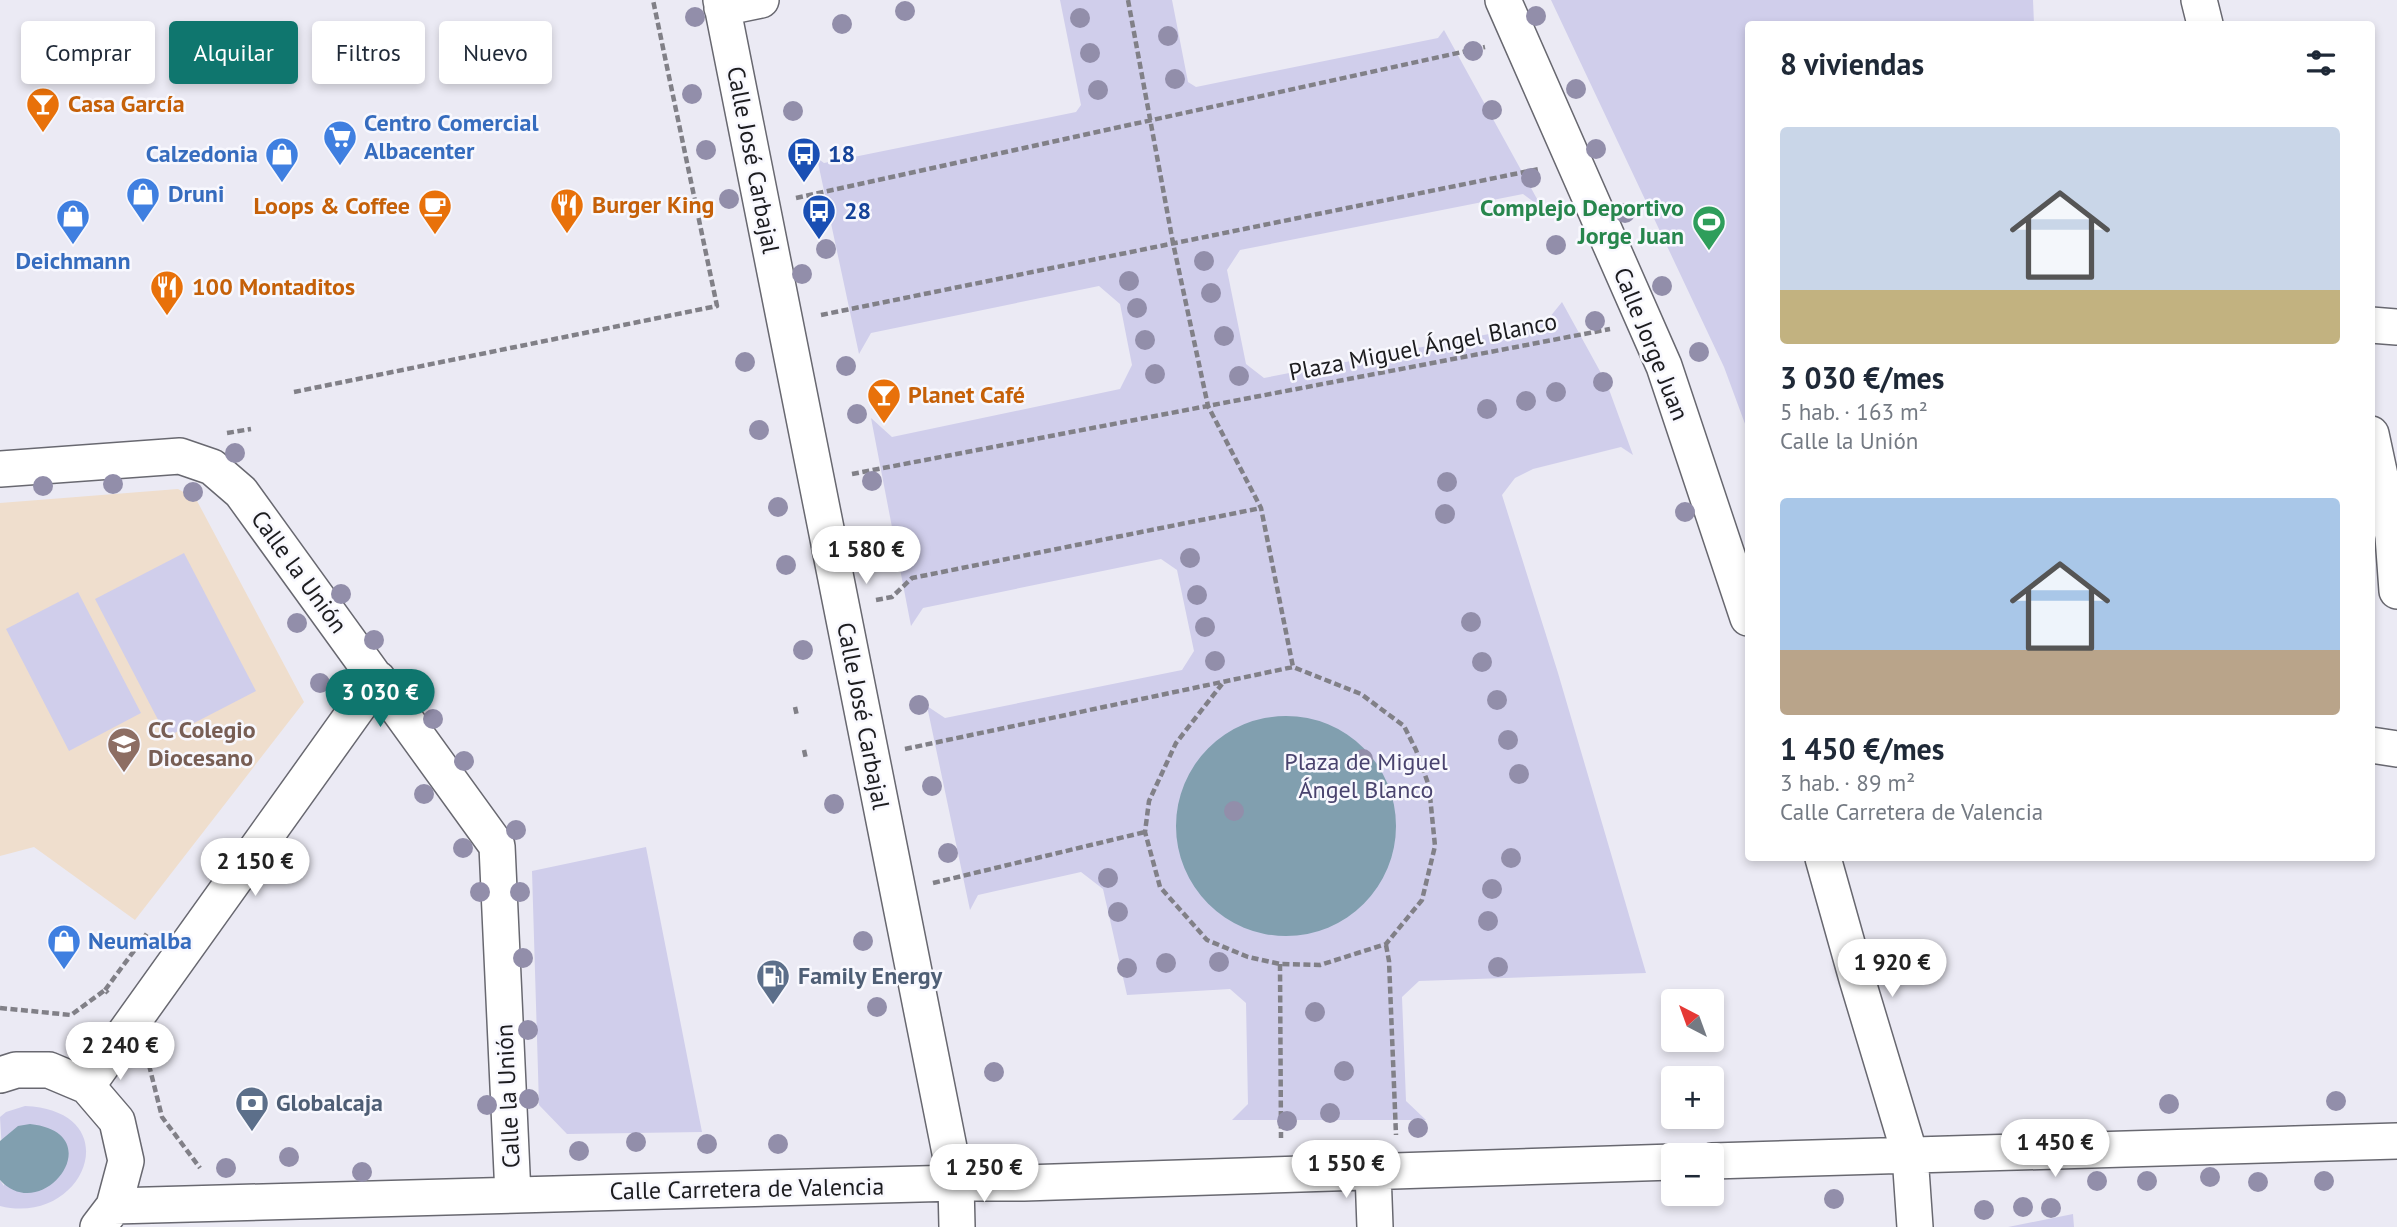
<!DOCTYPE html>
<html lang="es">
<head>
<meta charset="utf-8">
<style>
  :root { --surface:#fff; --page:#f6f6f7; --text:#1f2937; --muted:#747a83; --accent:#0f766e }
  body { margin:0; font-family:"PT Sans",sans-serif; background:var(--page); color:var(--text); height:100vh; display:flex; flex-direction:column; font-size:26px; white-space:nowrap }
  * { box-sizing:border-box; margin:0 }
  p { font-size:23px; color:var(--muted) }
  .icon { flex:none; width:38px; height:38px; fill:none; stroke:currentColor; stroke-width:2; stroke-linecap:round; stroke-linejoin:round }
  .map { position:relative; flex:1; overflow:hidden }
  .panel { position:absolute; left:1745px; top:21px; width:630px; height:840px; display:flex; flex-direction:column; background:var(--surface); border-radius:7px; box-shadow:0 4px 10px #0003 }
  .panel>* { flex:none }
  .guide { position:absolute; left:21px; top:21px; width:665px; height:63px; display:flex; gap:14px }
  .needle { width:46px; rotate:319deg }
  .fabs { position:absolute; left:1661px; top:989px; display:grid; gap:14px }
  .fabs a { display:grid; place-items:center; width:63px; height:63px; border-radius:7px; background:var(--surface); box-shadow:0 4px 10px #0003; font-size:35px }
  .price { position:absolute; translate:-50% -60px; padding:0 16px; border-radius:24px; background:#fff; color:#222; font-size:23px; line-height:46px; filter:drop-shadow(0 2px 4px #0008) }
  .price::after { content:''; position:absolute; left:50%; top:42px; width:21px; height:16px; margin-left:-10px; background:inherit; clip-path:polygon(0 0,100% 0,50% 100%) }
  .price.on { background:var(--accent); color:#fff }
  ul { padding:0; list-style:none }
  li { display:grid; align-content:center; gap:14px; height:371px; padding:0 35px }
  li span { display:grid; place-items:center; height:217px; border-radius:7px; color:#555 }
  li>.icon { margin-inline-start:auto }
  span .icon { width:126px; height:126px; fill:#fffc; stroke-width:1 }
  li b { font-size:30px }
  h2 { display:flex; justify-content:space-between; align-items:center; height:84px; padding:0 35px; font-size:30px }
  .pill { padding:0 24px; border-radius:7px; background:var(--surface); box-shadow:0 4px 10px #0003; font-size:24px; line-height:63px }
  .pill.on { background:var(--accent); color:#fff }
  .map>svg:first-child { display:block }
</style>
</head>
<body>
<div class="map">
<svg width="2397" height="1227" viewBox="0 0 2397 1227">
  <rect width="100%" height="100%" fill="#ebeaf4"/>
  <path fill="#efdecd" d="M 178,489 L 196,499 L 304,702 L 135,920 L 34,847 L 0,856 L 0,503 Z"/>
  <path fill="#d0ceeb" d="M 1060,0 L 1172,0 L 1188,82 L 1196,87 L 1438,38 L 1444,30 L 1542,208 L 1523,194 L 1240,250 L 1227,270 L 1246,364 L 1264,378 L 1545,323 L 1562,302 L 1607,384 L 1633,455 L 1621,447 L 1533,469 L 1515,478 L 1502,495 L 1558,673 L 1646,973 L 1419,981 L 1402,997 L 1406,1101 L 1426,1120 L 1232,1120 L 1248,1104 L 1246,1003 L 1230,989 L 1127,995 L 1103,889 L 1081,872 L 978,895 L 970,910 L 927,706 L 945,718 L 1182,670 L 1194,651 L 1177,570 L 1161,559 L 923,608 L 911,626 L 871,418 L 892,437 L 1120,389 L 1132,365 L 1120,304 L 1099,286 L 871,333 L 859,354 L 817,158 L 824,163 L 1076,112 L 1081,105 Z
    M 1551,0 L 2033,0 L 2034,24 L 1748,24 L 1748,432 L 1724,367 Z
    M 184,553 L 256,691 L 167,737 L 95,599 Z
    M 78,592 L 141,713 L 69,751 L 6,629 Z
    M 646,847 L 702,1132 L 567,1134 L 539,1105 L 532,871 Z
    M 25,1106 C 130,1111 85,1227 0,1206 L 0,1180 L 4,1186 L 0,1117 L 6,1112 Z
    M 2073,1214 L 2074,1227 L 2008,1227 Z"/>
  <path fill="#819faf" d="M1176 826a110 110 0 1 1 220 0a110 110 0 1 1-220 0Z
    M 30,1124 C 113,1133 43,1227 0,1180 L 0,1141 L 18,1126 Z"/>
  <g fill="none" stroke-linecap="round" stroke-linejoin="round">
    <g stroke="#686870" stroke-width="38">
      <path id="street" d="M 721,0 L 956,1183 L 957,1227
        M 1503,0 L 1664,366 L 1748,618
        M 2199,0 L 2205,24
        M 722,8 L 761,0
        M 2371,325 L 2397,327
        M 2371,434 L 2393,536 L 2397,591
        M 0,469 L 180,456 L 212,467 L 241,492 L 497,846 L 513,1195
        M 2371,745 L 2397,749
        M 1823,858 L 1857,979 L 1910,1155 L 1915,1227
        M 0,1075 L 16,1070 L 49,1070 L 87,1086 L 117,1121 L 126,1161 L 114,1206 L 98,1227
        M 87,1086 L 378,679
        M 1712,1161 L 2397,1141
        M 1373,1172 L 1375,1227
        M 114,1206 L 956,1183 L 1024,1183 L 1673,1162"/>
    </g>
    <path stroke="#818087" stroke-width="4.5" stroke-dasharray="7 3.5" stroke-linecap="butt" d="M 1128,0 L 1173,243 L 1208,406 L 1261,508 L 1293,667
      M 796,198 L 1485,47
      M 821,315 L 1539,169
      M 294,392 L 717,306 L 653,0
      M 227,433 L 251,429
      M 852,474 L 1610,329
      M 876,600 L 892,597 L 912,578 L 1261,508
      M 795,707 L 797,716
      M 905,749 L 1293,667 L 1361,694 L 1404,726 L 1416,750 L 1429,786 L 1435,846 L 1422,900 L 1386,944 L 1320,965 L 1280,964 L 1248,957 L 1207,940 L 1160,887 L 1145,832 L 1149,801 L 1176,743 L 1222,684
      M 804,750 L 806,759
      M 933,883 L 1145,832
      M 1386,945 L 1389,961 L 1396,1135
      M 1280,964 L 1281,1138
      M 105,990 L 148,932
      M 0,1008 L 71,1015 L 105,990 L 108,993
      M 149,1065 L 162,1117 L 200,1168"/>
    <use href="#street" stroke="#fff" stroke-width="35"/>
  </g>
  <g fill="#928eaa">
    <circle cx="905" cy="11" r="10"/>
    <circle cx="1536" cy="16" r="10"/>
    <circle cx="695" cy="17" r="10"/>
    <circle cx="1080" cy="18" r="10"/>
    <circle cx="842" cy="24" r="10"/>
    <circle cx="1168" cy="36" r="10"/>
    <circle cx="1473" cy="51" r="10"/>
    <circle cx="1090" cy="53" r="10"/>
    <circle cx="1175" cy="79" r="10"/>
    <circle cx="1576" cy="89" r="10"/>
    <circle cx="1098" cy="90" r="10"/>
    <circle cx="692" cy="94" r="10"/>
    <circle cx="1492" cy="110" r="10"/>
    <circle cx="793" cy="111" r="10"/>
    <circle cx="1596" cy="149" r="10"/>
    <circle cx="706" cy="150" r="10"/>
    <circle cx="801" cy="160" r="10"/>
    <circle cx="1531" cy="178" r="10"/>
    <circle cx="729" cy="199" r="10"/>
    <circle cx="816" cy="206" r="10"/>
    <circle cx="1625" cy="213" r="10"/>
    <circle cx="1556" cy="245" r="10"/>
    <circle cx="826" cy="249" r="10"/>
    <circle cx="1204" cy="261" r="10"/>
    <circle cx="802" cy="274" r="10"/>
    <circle cx="1129" cy="281" r="10"/>
    <circle cx="1662" cy="286" r="10"/>
    <circle cx="1211" cy="293" r="10"/>
    <circle cx="1137" cy="308" r="10"/>
    <circle cx="1595" cy="321" r="10"/>
    <circle cx="1224" cy="336" r="10"/>
    <circle cx="1145" cy="340" r="10"/>
    <circle cx="1699" cy="352" r="10"/>
    <circle cx="745" cy="362" r="10"/>
    <circle cx="846" cy="366" r="10"/>
    <circle cx="1155" cy="374" r="10"/>
    <circle cx="1239" cy="376" r="10"/>
    <circle cx="1603" cy="382" r="10"/>
    <circle cx="1556" cy="392" r="10"/>
    <circle cx="1526" cy="401" r="10"/>
    <circle cx="1487" cy="409" r="10"/>
    <circle cx="857" cy="414" r="10"/>
    <circle cx="759" cy="430" r="10"/>
    <circle cx="235" cy="453" r="10"/>
    <circle cx="872" cy="481" r="10"/>
    <circle cx="1447" cy="482" r="10"/>
    <circle cx="113" cy="484" r="10"/>
    <circle cx="43" cy="486" r="10"/>
    <circle cx="193" cy="492" r="10"/>
    <circle cx="778" cy="507" r="10"/>
    <circle cx="1685" cy="512" r="10"/>
    <circle cx="1445" cy="514" r="10"/>
    <circle cx="887" cy="558" r="10"/>
    <circle cx="1190" cy="558" r="10"/>
    <circle cx="786" cy="565" r="10"/>
    <circle cx="341" cy="594" r="10"/>
    <circle cx="1197" cy="595" r="10"/>
    <circle cx="1471" cy="622" r="10"/>
    <circle cx="297" cy="623" r="10"/>
    <circle cx="1205" cy="627" r="10"/>
    <circle cx="374" cy="640" r="10"/>
    <circle cx="803" cy="650" r="10"/>
    <circle cx="1215" cy="661" r="10"/>
    <circle cx="1482" cy="662" r="10"/>
    <circle cx="320" cy="683" r="10"/>
    <circle cx="1497" cy="700" r="10"/>
    <circle cx="919" cy="705" r="10"/>
    <circle cx="433" cy="719" r="10"/>
    <circle cx="1508" cy="740" r="10"/>
    <circle cx="1363" cy="759" r="10"/>
    <circle cx="464" cy="761" r="10"/>
    <circle cx="1519" cy="774" r="10"/>
    <circle cx="932" cy="786" r="10"/>
    <circle cx="424" cy="794" r="10"/>
    <circle cx="834" cy="804" r="10"/>
    <circle cx="1234" cy="811" r="10"/>
    <circle cx="516" cy="830" r="10"/>
    <circle cx="463" cy="848" r="10"/>
    <circle cx="948" cy="853" r="10"/>
    <circle cx="1511" cy="858" r="10"/>
    <circle cx="1108" cy="878" r="10"/>
    <circle cx="1492" cy="889" r="10"/>
    <circle cx="480" cy="892" r="10"/>
    <circle cx="520" cy="892" r="10"/>
    <circle cx="1118" cy="912" r="10"/>
    <circle cx="1488" cy="921" r="10"/>
    <circle cx="863" cy="941" r="10"/>
    <circle cx="523" cy="958" r="10"/>
    <circle cx="1219" cy="962" r="10"/>
    <circle cx="1166" cy="963" r="10"/>
    <circle cx="1498" cy="967" r="10"/>
    <circle cx="1127" cy="968" r="10"/>
    <circle cx="877" cy="1007" r="10"/>
    <circle cx="1315" cy="1012" r="10"/>
    <circle cx="528" cy="1030" r="10"/>
    <circle cx="1344" cy="1071" r="10"/>
    <circle cx="994" cy="1072" r="10"/>
    <circle cx="529" cy="1099" r="10"/>
    <circle cx="2336" cy="1101" r="10"/>
    <circle cx="2169" cy="1104" r="10"/>
    <circle cx="487" cy="1105" r="10"/>
    <circle cx="1330" cy="1113" r="10"/>
    <circle cx="1287" cy="1121" r="10"/>
    <circle cx="1418" cy="1128" r="10"/>
    <circle cx="636" cy="1142" r="10"/>
    <circle cx="707" cy="1144" r="10"/>
    <circle cx="778" cy="1144" r="10"/>
    <circle cx="579" cy="1151" r="10"/>
    <circle cx="289" cy="1157" r="10"/>
    <circle cx="226" cy="1168" r="10"/>
    <circle cx="362" cy="1172" r="10"/>
    <circle cx="2210" cy="1177" r="10"/>
    <circle cx="2097" cy="1181" r="10"/>
    <circle cx="2147" cy="1181" r="10"/>
    <circle cx="2324" cy="1181" r="10"/>
    <circle cx="2258" cy="1182" r="10"/>
    <circle cx="1834" cy="1199" r="10"/>
    <circle cx="2023" cy="1207" r="10"/>
    <circle cx="2051" cy="1208" r="10"/>
    <circle cx="1984" cy="1210" r="10"/>
  </g>
  <defs>
    <g id="bar-pin" transform="scale(1.75)"><path d="M0 17L-7.5 6A9.5 9.5 0 1 1 7.5 6Z" fill="#e8710a" stroke="#f8f8fe"/><path d="M-6-5H6L.8 .8V4.5H3.5V6h-7V4.5H-.8V.8Z" fill="#fff"/></g>
    <g id="supermarket-pin" transform="scale(1.75)"><path d="M0 17L-7.5 6A9.5 9.5 0 1 1 7.5 6Z" fill="#3f7fe0" stroke="#f8f8fe"/><path d="M-6-5.5h2.5l.6 2H6L4.5 2H-2.5L-4.4-4H-6ZM-1.5 3.2a1.3 1.3 0 1 0 .1 0ZM3 3.2a1.3 1.3 0 1 0 .1 0Z" fill="#fff"/></g>
    <g id="shop-pin" transform="scale(1.75)"><path d="M0 17L-7.5 6A9.5 9.5 0 1 1 7.5 6Z" fill="#3f7fe0" stroke="#f8f8fe"/><path d="M-5-2.5h2.3a2.7 3.5 0 0 1 5.4 0H5L5.5 6h-11ZM-1.5-2.5h3a1.5 2.3 0 0 0-3 0Z" fill="#fff"/></g>
    <g id="bus-pin" transform="scale(1.75)"><path d="M0 17L-7.5 6A9.5 9.5 0 1 1 7.5 6Z" fill="#1a4fb4" stroke="#f8f8fe"/><path d="M-5-6H5V4H4V6H2V4H-2V6H-4V4H-5ZM-3.5-4V0h7V-4ZM-3.5 1.2v1.5H-2V1.2ZM2 1.2v1.5H3.5V1.2Z" fill="#fff"/></g>
    <g id="restaurant-pin" transform="scale(1.75)"><path d="M0 17L-7.5 6A9.5 9.5 0 1 1 7.5 6Z" fill="#e8710a" stroke="#f8f8fe"/><path d="M-5-6h1v4h1v-4h1v4h1v-4h1v5L-1.5 .5V6h-2V.5L-5-1ZM5-6V6H3V1.5H1.5Q1.5-4 5-6Z" fill="#fff"/></g>
    <g id="cafe-pin" transform="scale(1.75)"><path d="M0 17L-7.5 6A9.5 9.5 0 1 1 7.5 6Z" fill="#e8710a" stroke="#f8f8fe"/><path d="M-5.5-4.5H6V0H3Q3 3.5 0 3.5H-2.5Q-5.5 3.5-5.5 0ZM3-3.2v2h1.7v-2ZM-6 4.5H4V6H-6Z" fill="#fff"/></g>
    <g id="stadium-pin" transform="scale(1.75)"><path d="M0 17L-7.5 6A9.5 9.5 0 1 1 7.5 6Z" fill="#2e9e5b" stroke="#f8f8fe"/><path d="M0-5a6.5 5 0 1 0 0 10a6.5 5 0 1 0 0-10ZM-3.5-1.8h7v3.6h-7Z" fill="#fff"/></g>
    <g id="school-pin" transform="scale(1.75)"><path d="M0 17L-7.5 6A9.5 9.5 0 1 1 7.5 6Z" fill="#8d6e63" stroke="#f8f8fe"/><path d="M0-5L7-2L0 1L-7-2ZM-4 1L0 2.5L4 1V4Q0 6-4 4Z" fill="#fff"/></g>
    <g id="fuel-pin" transform="scale(1.75)"><path d="M0 17L-7.5 6A9.5 9.5 0 1 1 7.5 6Z" fill="#5c6f8a" stroke="#f8f8fe"/><path d="M-5.5-6h7V0h2V4h1.3V-2.5L3-4.5l.8-.8L6-3V5H2.5V1h-1V6h-7ZM-4.2-4.7v3.2H.2V-4.7Z" fill="#fff"/></g>
    <g id="bank-pin" transform="scale(1.75)"><path d="M0 17L-7.5 6A9.5 9.5 0 1 1 7.5 6Z" fill="#5c6f8a" stroke="#f8f8fe"/><path d="M-6-4H6V4H-6ZM0-2.3a2.3 2.3 0 1 0 0 4.6a2.3 2.3 0 1 0 0-4.6Z" fill="#fff"/></g>
  </defs>
  <g fill-rule="evenodd">
    <use href="#bar-pin" x="43" y="104"/>
    <use href="#supermarket-pin" x="340" y="137"/>
    <use href="#shop-pin" x="282" y="154"/>
    <use href="#bus-pin" x="804" y="154"/>
    <use href="#shop-pin" x="143" y="194"/>
    <use href="#restaurant-pin" x="567" y="205"/>
    <use href="#cafe-pin" x="435" y="206"/>
    <use href="#bus-pin" x="819" y="211"/>
    <use href="#shop-pin" x="73" y="216"/>
    <use href="#stadium-pin" x="1709" y="222"/>
    <use href="#restaurant-pin" x="167" y="287"/>
    <use href="#bar-pin" x="884" y="395"/>
    <use href="#school-pin" x="124" y="744"/>
    <use href="#shop-pin" x="64" y="941"/>
    <use href="#fuel-pin" x="773" y="976"/>
    <use href="#bank-pin" x="252" y="1103"/>
  </g>
  <g text-anchor="middle" stroke-width="5" stroke-linejoin="round" paint-order="stroke">
    <g font-size="24" font-weight="bold" fill="#c56008" stroke="#f8f8fe" text-anchor="start">
      <text x="68" y="112">Casa García</text>
      <text x="592" y="213">Burger King</text>
      <text x="410" y="214" text-anchor="end">Loops &amp; Coffee</text>
      <text x="192" y="295">100 Montaditos</text>
      <text x="908" y="403">Planet Café</text>
    </g>
    <g font-size="24" font-weight="bold" fill="#366cbe" stroke="#f8f8fe" text-anchor="start">
      <text x="364" y="131">Centro Comercial<tspan x="364" dy="28">Albacenter</tspan></text>
      <text x="258" y="162" text-anchor="end">Calzedonia</text>
      <text x="168" y="202">Druni</text>
      <text x="73" y="269" text-anchor="middle">Deichmann</text>
      <text x="88" y="949">Neumalba</text>
    </g>
    <g font-size="24" font-weight="bold" fill="#164399" stroke="#f8f8fe" text-anchor="start">
      <text x="828" y="162">18</text>
      <text x="844" y="219">28</text>
    </g>
    <g font-size="24" fill="#1c1c1f" stroke="#f8f8fe">
      <text transform="translate(753 160) rotate(79)" y="8">Calle José Carbajal</text>
      <text transform="translate(1651 344) rotate(68)" y="8">Calle Jorge Juan</text>
      <text transform="translate(1423 347) rotate(-11)" y="8">Plaza Miguel Ángel Blanco</text>
      <text transform="translate(299 572) rotate(54)" y="8">Calle la Unión</text>
      <text transform="translate(863 716) rotate(79)" y="8">Calle José Carbajal</text>
      <text transform="translate(508 1096) rotate(-93)" y="8">Calle la Unión</text>
      <text transform="translate(747 1189) rotate(-1)" y="8">Calle Carretera de Valencia</text>
    </g>
    <g font-size="24" font-weight="bold" fill="#27864d" stroke="#f8f8fe" text-anchor="end">
      <text x="1684" y="216">Complejo Deportivo<tspan x="1684" dy="28">Jorge Juan</tspan></text>
    </g>
    <g font-size="24" font-weight="bold" fill="#785e54" stroke="#f8f8fe" text-anchor="start">
      <text x="148" y="738">CC Colegio<tspan x="148" dy="28">Diocesano</tspan></text>
    </g>
    <g font-size="24" fill="#49436e" stroke="#f8f8fe">
      <text x="1366" y="770">Plaza de Miguel<tspan x="1366" dy="28">Ángel Blanco</tspan></text>
    </g>
    <g font-size="24" font-weight="bold" fill="#4e5e75" stroke="#f8f8fe" text-anchor="start">
      <text x="798" y="984">Family Energy</text>
      <text x="276" y="1111">Globalcaja</text>
    </g>
  </g>
</svg>
<div class="fabs">
<a><svg class="needle" viewBox="-14 -14 28 28"><path d="M0-13l5 13h-10z" fill="#e53935"/><path d="M0 13l5-13h-10z" fill="#747a83"/></svg></a>
<a>+</a>
<a>−</a>
</div>
<b class="price" style="left:866px;top:586px">1 580 €</b>
<b class="price on" style="left:380px;top:729px">3 030 €</b>
<b class="price" style="left:255px;top:898px">2 150 €</b>
<b class="price" style="left:1892px;top:999px">1 920 €</b>
<b class="price" style="left:120px;top:1082px">2 240 €</b>
<b class="price" style="left:2055px;top:1179px">1 450 €</b>
<b class="price" style="left:1346px;top:1200px">1 550 €</b>
<b class="price" style="left:984px;top:1204px">1 250 €</b>
<div class="guide">
<a class="pill">Comprar</a>
<a class="pill on">Alquilar</a>
<a class="pill">Filtros</a>
<a class="pill">Nuevo</a>
</div>
<section class="panel">
<h2>8 viviendas<svg class="icon" aria-label="filters" viewBox="0 0 24 24"><path d="M4 7h16M4 17h16"/><circle cx="9" cy="7" r="2"/><circle cx="15" cy="17" r="2"/></svg></h2>
<ul>
<li><span style="background:linear-gradient(#c9d6e8 75%,#c2b280 0)"><svg class="icon" aria-label="home" viewBox="0 0 24 24"><path d="M3 11l9-7 9 7M6 9v11h12V9"/></svg></span><div><b>3 030 €/mes</b><p>5 hab. · 163 m²</p><p>Calle la Unión</p></div></li>
<li><span style="background:linear-gradient(#a9c7e8 70%,#b9a48a 0)"><svg class="icon" aria-label="home" viewBox="0 0 24 24"><path d="M3 11l9-7 9 7M6 9v11h12V9"/></svg></span><div><b>1 450 €/mes</b><p>3 hab. · 89 m²</p><p>Calle Carretera de Valencia</p></div></li>
</ul>
</section>
</div>
</body>
</html>
